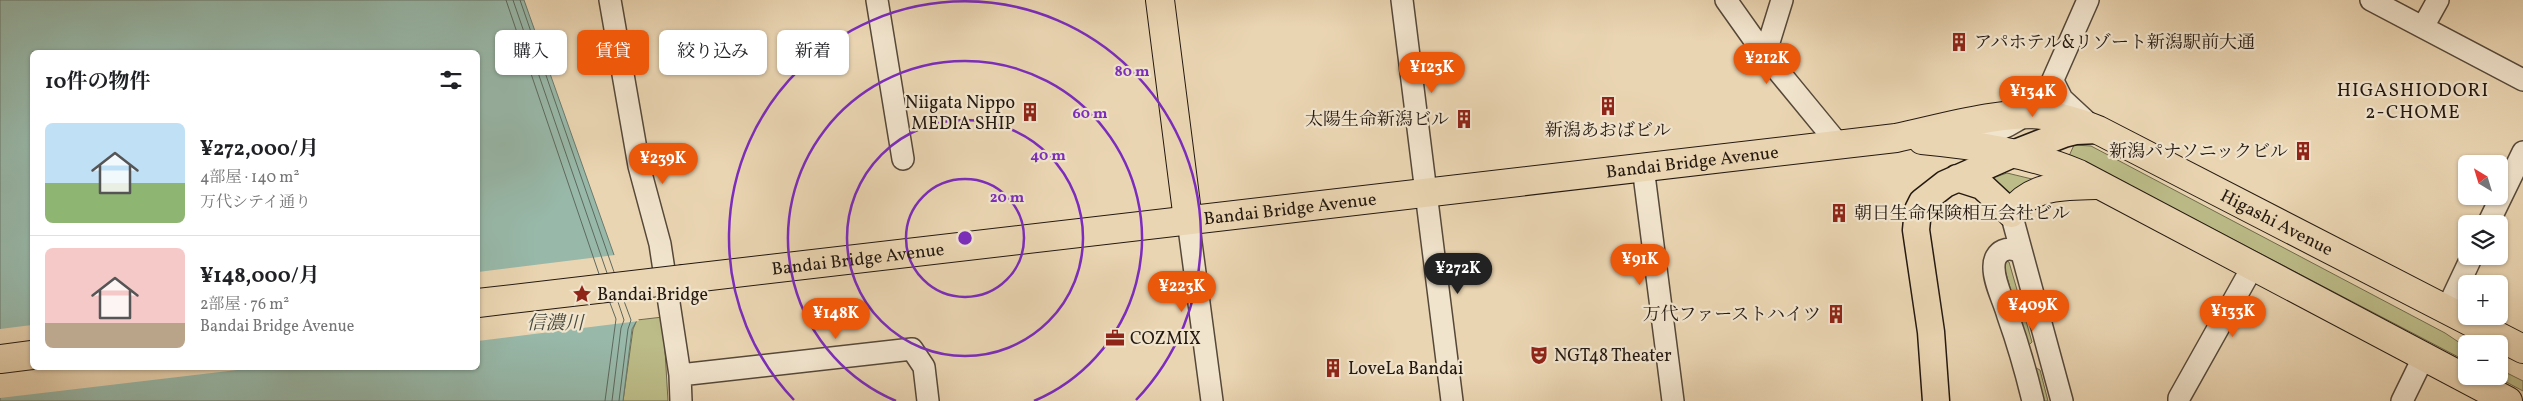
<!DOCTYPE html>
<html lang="ja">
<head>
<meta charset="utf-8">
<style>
  :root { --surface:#fff; --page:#f6f6f6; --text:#202124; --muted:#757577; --line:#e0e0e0; --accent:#ea580c }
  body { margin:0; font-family:Vollkorn,"Noto Serif JP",serif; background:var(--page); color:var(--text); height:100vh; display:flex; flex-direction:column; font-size:19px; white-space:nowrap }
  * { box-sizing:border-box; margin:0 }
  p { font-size:16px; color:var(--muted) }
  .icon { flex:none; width:28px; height:28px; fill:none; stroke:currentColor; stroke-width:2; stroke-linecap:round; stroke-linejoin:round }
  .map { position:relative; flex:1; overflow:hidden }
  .sheet { position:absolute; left:30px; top:50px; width:450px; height:320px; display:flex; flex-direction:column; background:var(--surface); border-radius:8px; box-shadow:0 1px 4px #0004 }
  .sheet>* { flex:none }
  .guide { position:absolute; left:495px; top:30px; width:475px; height:45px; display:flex; gap:10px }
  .needle { width:32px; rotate:322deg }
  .tools { position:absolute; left:2458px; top:155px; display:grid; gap:10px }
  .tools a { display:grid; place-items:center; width:50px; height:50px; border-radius:8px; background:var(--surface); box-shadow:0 1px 4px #0004; font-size:25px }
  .price { position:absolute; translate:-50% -42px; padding:0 11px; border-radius:18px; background:var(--accent); color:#fff; font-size:16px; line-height:32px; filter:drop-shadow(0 1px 2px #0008) }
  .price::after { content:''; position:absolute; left:50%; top:30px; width:15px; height:11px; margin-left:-8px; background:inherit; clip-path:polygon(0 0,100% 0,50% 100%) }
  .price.active { background:#222; color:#fff }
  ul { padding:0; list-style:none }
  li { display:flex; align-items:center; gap:15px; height:125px; padding:0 15px }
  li+li { border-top:1px solid var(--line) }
  li span { display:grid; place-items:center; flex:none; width:140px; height:100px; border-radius:8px; color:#555 }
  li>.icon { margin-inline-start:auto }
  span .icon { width:60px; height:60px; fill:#fffc; stroke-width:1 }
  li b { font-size:21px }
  h2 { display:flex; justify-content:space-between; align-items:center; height:60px; padding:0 15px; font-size:21px }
  .chip { padding:0 18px; border-radius:8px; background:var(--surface); box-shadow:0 1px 4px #0004; font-size:18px; line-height:45px }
  .chip.active { background:var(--accent); color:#fff }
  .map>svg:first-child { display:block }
</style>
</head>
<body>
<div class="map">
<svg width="2523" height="401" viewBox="0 0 2523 401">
  <rect width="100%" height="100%" fill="#ead5b2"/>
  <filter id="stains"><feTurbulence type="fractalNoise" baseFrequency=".004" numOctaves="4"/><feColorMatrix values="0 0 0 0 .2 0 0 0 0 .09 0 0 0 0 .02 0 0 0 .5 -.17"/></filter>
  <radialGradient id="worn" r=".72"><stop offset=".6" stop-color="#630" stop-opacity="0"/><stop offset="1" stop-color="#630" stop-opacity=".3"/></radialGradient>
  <path fill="#bcbc88" stroke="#706a4c" d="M 2074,145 L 2091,146 L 2445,333 L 2466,347 L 2466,361 L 2110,175 L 2069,156 Z
    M 2007,173 L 2036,180 L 2009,201 L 1987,180 Z
    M 2006,261 L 2009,262 L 2032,342 L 2029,345 L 2026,344 L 2003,263 Z
    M 663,317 L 668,401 L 623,401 L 633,329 L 637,320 Z
    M 2036,368 L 2040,370 L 2048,401 L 2042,401 L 2034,371 Z
    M 2499,369 L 2523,381 L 2523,391 L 2495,376 L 2499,376 Z"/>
  <path fill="#98b9aa" stroke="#6a796d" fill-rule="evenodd" d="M 0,0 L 524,0 L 637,320 L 632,329 L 623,401 L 0,401 ZM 32,52 L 478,52 L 478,368 L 32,368 Z"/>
  <path fill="#ead5b2" d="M 615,255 L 639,321 L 478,341 L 478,272 Z
    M 32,325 L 32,368 L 254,368 L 0,398 L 0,329 Z"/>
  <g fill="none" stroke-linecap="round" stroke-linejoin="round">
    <path stroke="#5e695e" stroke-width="1" d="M 506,0 L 599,274
      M 513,0 L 607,273
      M 520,0 L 614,272
      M 605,401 L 616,319 L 610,303
      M 612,401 L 621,328 L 624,320 L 618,302
      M 619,401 L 628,329 L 631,320 L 624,301"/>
    <g stroke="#564839" stroke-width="24">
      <path id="minor" d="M 610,0 L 639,166 L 660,244 L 680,375 L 681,401
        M 877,0 L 903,159
        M 1402,0 L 1452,401
        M 1726,0 L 1765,55 L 1839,145
        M 2371,0 L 2523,80
        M 2423,27 L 2438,0
        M 1765,55 L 1782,0
        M 2053,81 L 2062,99 L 2089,124
        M 1959,141 C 1993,136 2026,121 2047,93 L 2088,0
        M 1643,167 L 1673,401
        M 2011,213 L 2062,401
        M 1188,220 L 1212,401
        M 2488,224 L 2523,152
        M 2022,254 C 2010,244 1993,250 1994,268 C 1994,283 2004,301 2008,316 C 2018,344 2026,372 2033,401
        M 2447,309 L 2472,256
        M 680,375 L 912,349 L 924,367 L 928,401
        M 2179,401 L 2179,398 L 2253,266
        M 2402,401 L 2424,356"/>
    </g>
    <g stroke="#241911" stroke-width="29">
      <path id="major" d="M 1957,178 L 1982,186 L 2011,213
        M 1936,401 L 1931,332 L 1916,230 L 1918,210 L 1922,202 L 1945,184 L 2015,153 L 2064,134 L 2076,131 L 2098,130"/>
    </g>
    <g stroke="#241911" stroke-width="30">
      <g id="highway">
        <path d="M 1160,0 L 1188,220"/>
        <path d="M 1922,140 C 1975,145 2029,153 2079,174 L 2508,401"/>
        <path d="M 2011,213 C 2032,184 2064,186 2096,185"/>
        <path id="s1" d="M 684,279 L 1896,138 C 1935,130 2004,110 2043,115 C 2063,117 2080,123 2098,130 L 2523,349"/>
        <path d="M 0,359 L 32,355"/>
      </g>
    </g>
    <use href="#minor" stroke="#f1e4cd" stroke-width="21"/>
    <use href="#major" stroke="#ead5b2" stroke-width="26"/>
    <use href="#highway" stroke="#ead5b2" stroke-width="28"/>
    <g stroke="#241911" stroke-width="30" stroke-linecap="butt">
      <path id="highway-bridge" d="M 478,303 L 684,279"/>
    </g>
    <use href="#highway-bridge" stroke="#ead5b2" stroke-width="28"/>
  </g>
  <g fill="none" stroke="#7b2cbf" stroke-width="2.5">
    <circle cx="965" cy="238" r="59"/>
    <circle cx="965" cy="238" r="118"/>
    <path d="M896 401A177 177 0 1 1 1034 401"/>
    <path d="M794 400A236 236 0 1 1 1136 400"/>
  </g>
  <defs>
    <g id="building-bare" transform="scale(1.5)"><path d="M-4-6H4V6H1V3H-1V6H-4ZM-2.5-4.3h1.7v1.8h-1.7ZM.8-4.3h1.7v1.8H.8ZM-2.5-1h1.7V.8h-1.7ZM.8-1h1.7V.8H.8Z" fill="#8f2418" stroke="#f1e4cd" stroke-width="2.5" paint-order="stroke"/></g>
    <g id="sight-bare" transform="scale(1.5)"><path d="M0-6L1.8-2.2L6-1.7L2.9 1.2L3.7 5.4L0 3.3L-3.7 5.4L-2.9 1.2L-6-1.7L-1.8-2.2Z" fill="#8f2418" stroke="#f1e4cd" stroke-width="2.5" paint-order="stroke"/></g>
    <g id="office-bare" transform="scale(1.5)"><path d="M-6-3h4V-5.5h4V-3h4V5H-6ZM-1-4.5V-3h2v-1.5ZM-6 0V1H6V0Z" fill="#8f2418" stroke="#f1e4cd" stroke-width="2.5" paint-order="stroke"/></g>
    <g id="theatre-bare" transform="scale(1.5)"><path d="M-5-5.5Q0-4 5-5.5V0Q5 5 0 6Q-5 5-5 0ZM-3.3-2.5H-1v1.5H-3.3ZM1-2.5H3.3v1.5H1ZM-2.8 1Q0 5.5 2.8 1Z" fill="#8f2418" stroke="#f1e4cd" stroke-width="2.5" paint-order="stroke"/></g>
  </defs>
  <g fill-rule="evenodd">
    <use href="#building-bare" x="1959" y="42"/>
    <use href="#building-bare" x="1608" y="106"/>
    <use href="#building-bare" x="1030" y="112"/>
    <use href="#building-bare" x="1464" y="119"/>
    <use href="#building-bare" x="2303" y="151"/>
    <use href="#building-bare" x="1839" y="213"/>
    <use href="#sight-bare" x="582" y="294"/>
    <use href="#building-bare" x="1836" y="314"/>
    <use href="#office-bare" x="1115" y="338"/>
    <use href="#theatre-bare" x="1539" y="355"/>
    <use href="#building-bare" x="1333" y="368"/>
  </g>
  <g text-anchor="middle" stroke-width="4.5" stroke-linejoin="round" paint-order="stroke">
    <g font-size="18" fill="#241911" stroke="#f1e4cd" text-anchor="start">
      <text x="1974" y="48">アパホテル&amp;リゾート新潟駅前大通</text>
      <text x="1015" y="108" text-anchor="end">Niigata Nippo<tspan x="1015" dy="21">MEDIA SHIP</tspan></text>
      <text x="1449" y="125" text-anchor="end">太陽生命新潟ビル</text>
      <text x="1608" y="136" text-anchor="middle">新潟あおばビル</text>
      <text x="2288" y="157" text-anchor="end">新潟パナソニックビル</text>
      <text x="1854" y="219">朝日生命保険相互会社ビル</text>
      <text x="597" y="300">Bandai Bridge</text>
      <text x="1821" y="320" text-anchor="end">万代ファーストハイツ</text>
      <text x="1130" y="344">COZMIX</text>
      <text x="1554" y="361">NGT48 Theater</text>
      <text x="1348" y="374">LoveLa Bandai</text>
    </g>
    <g font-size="18" fill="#241911" stroke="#f1e4cd">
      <text dy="6" stroke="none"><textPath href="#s1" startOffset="1015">Bandai Bridge Avenue</textPath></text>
      <text dy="6" stroke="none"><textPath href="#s1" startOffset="610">Bandai Bridge Avenue</textPath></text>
      <text dy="6" stroke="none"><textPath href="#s1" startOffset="1628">Higashi Avenue</textPath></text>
      <text dy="6" stroke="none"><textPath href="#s1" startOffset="175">Bandai Bridge Avenue</textPath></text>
    </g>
    <g font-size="19" letter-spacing="1" fill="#241911" stroke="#f1e4cd">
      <text x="2413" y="96">HIGASHIODORI<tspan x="2413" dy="22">2-CHOME</tspan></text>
    </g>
    <g font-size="19" font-style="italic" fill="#47493f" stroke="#f1e4cd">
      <text x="555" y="329">信濃川</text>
    </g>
  </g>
  <circle cx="965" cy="238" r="8" fill="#7b2cbf" stroke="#f1e4cd" stroke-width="2.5"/>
  <g font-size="15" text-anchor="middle" font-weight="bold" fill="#7b2cbf" stroke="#f1e4cd" stroke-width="4.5" stroke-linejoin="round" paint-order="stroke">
    <text x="1132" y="76">80 m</text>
    <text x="1090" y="118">60 m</text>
    <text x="1048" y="160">40 m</text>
    <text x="1007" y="202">20 m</text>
  </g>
  <rect width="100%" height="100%" filter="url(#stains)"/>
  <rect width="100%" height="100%" fill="url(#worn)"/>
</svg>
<div class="tools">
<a><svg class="needle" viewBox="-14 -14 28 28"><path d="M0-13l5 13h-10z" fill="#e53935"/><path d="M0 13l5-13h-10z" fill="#757577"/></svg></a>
<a><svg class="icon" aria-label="layers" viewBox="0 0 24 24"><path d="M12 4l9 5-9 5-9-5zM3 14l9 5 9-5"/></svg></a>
<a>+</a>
<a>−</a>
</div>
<b class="price" style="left:1767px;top:85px">¥212K</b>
<b class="price" style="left:1432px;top:94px">¥123K</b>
<b class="price" style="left:2033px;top:118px">¥134K</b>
<b class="price" style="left:663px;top:185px">¥239K</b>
<b class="price" style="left:1640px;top:286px">¥91K</b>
<b class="price active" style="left:1458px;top:295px">¥272K</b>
<b class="price" style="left:1182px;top:313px">¥223K</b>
<b class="price" style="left:2033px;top:332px">¥409K</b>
<b class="price" style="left:2233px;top:338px">¥133K</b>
<b class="price" style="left:836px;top:340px">¥148K</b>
<div class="guide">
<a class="chip">購入</a>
<a class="chip active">賃貸</a>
<a class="chip">絞り込み</a>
<a class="chip">新着</a>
</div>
<section class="sheet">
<h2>10件の物件<svg class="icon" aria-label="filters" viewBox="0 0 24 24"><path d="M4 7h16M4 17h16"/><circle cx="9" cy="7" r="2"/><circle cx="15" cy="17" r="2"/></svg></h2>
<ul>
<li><span style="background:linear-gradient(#bfe0f5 60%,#8fb573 0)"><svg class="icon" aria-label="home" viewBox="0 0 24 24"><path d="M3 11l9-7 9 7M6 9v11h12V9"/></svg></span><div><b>¥272,000/月</b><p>4部屋 · 140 m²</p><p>万代シテイ通り</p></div></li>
<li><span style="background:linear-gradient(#f6c9c9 75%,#b9a48a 0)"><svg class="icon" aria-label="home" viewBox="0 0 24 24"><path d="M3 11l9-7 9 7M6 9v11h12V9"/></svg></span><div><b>¥148,000/月</b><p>2部屋 · 76 m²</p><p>Bandai Bridge Avenue</p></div></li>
</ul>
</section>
</div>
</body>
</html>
